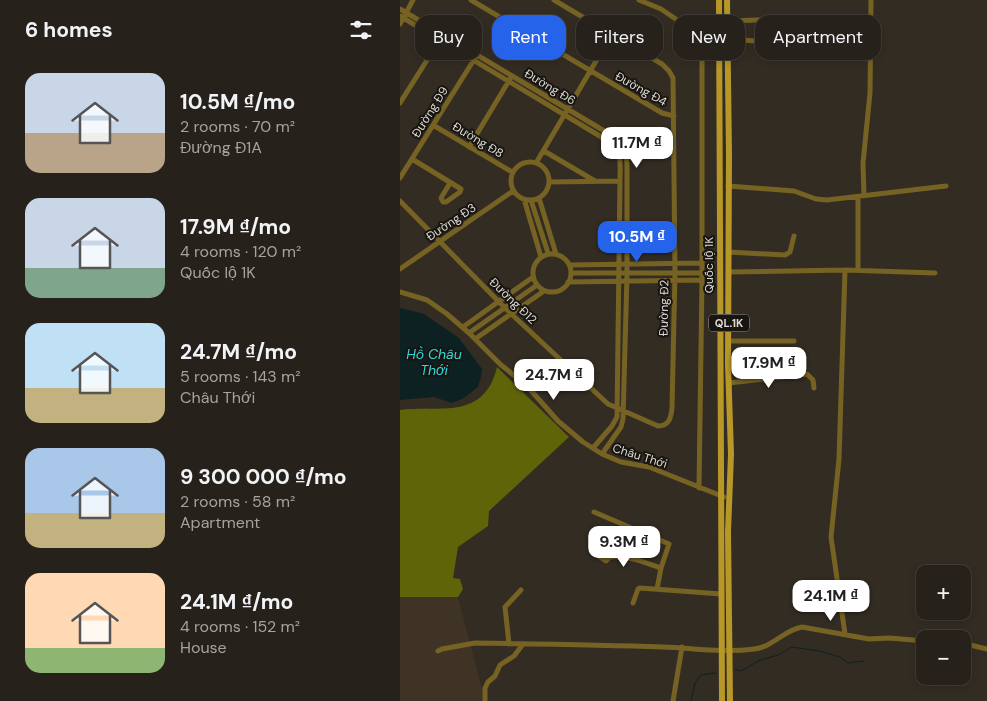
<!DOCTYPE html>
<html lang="en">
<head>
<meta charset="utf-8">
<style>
  :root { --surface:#26211a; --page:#2e2923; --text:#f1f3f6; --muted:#a4a3a2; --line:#423e39; --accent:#2563eb }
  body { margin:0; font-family:"DM Sans",sans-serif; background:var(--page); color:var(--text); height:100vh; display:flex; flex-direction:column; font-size:19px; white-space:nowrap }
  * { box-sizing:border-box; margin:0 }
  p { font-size:16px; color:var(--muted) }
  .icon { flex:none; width:28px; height:28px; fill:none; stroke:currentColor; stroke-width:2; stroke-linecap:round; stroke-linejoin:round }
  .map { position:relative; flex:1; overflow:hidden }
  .sheet { display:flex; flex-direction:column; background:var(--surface); width:400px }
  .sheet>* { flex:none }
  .guide { position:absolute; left:15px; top:15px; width:475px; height:45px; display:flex; gap:10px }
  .buttons { position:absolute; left:516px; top:565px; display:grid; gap:10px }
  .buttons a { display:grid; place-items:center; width:55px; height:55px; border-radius:10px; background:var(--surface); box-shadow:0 2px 8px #0003,0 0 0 1px var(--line); font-size:25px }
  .price { position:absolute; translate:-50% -42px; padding:0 11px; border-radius:10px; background:#fff; color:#222; font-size:16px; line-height:32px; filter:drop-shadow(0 1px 2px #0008) }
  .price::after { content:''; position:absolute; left:50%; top:30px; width:15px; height:11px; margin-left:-8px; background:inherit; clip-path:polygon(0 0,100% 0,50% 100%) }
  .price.selected { background:var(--accent); color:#fff }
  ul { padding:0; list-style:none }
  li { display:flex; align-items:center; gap:15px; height:125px; padding:0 25px }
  li span { display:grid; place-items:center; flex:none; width:140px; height:100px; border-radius:15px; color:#555 }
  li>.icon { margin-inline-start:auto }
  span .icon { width:60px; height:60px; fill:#fffc; stroke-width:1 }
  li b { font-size:21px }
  h2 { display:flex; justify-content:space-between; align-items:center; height:60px; padding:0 25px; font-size:21px }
  .chip { padding:0 18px; border-radius:15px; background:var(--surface); box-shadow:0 2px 8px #0003,0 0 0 1px var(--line); font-size:18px; line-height:45px }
  .chip.selected { background:var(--accent); color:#fff }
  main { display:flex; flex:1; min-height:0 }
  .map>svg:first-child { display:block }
</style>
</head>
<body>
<main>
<section class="sheet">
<h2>6 homes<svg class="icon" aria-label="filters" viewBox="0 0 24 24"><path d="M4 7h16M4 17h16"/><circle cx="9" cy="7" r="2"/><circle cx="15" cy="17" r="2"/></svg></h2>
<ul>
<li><span style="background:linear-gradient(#c9d6e8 60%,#b9a48a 0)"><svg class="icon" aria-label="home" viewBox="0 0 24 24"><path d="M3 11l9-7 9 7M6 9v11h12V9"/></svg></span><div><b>10.5M ₫/mo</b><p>2 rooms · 70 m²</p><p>Đường Đ1A</p></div></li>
<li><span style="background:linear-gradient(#c9d6e8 70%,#7fa58c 0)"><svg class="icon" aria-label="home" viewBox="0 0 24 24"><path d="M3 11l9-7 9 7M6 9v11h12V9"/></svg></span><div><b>17.9M ₫/mo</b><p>4 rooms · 120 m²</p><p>Quốc lộ 1K</p></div></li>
<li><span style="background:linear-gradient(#bfe0f5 65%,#c2b280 0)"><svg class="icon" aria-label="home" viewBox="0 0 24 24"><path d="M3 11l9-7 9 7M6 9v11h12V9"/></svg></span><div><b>24.7M ₫/mo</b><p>5 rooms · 143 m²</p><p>Châu Thới</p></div></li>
<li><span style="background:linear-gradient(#a9c7e8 65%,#c2b280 0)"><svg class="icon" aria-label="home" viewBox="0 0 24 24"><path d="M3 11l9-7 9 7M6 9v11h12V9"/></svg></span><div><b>9 300 000 ₫/mo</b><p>2 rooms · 58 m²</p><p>Apartment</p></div></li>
<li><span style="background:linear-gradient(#ffd9b3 75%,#8fb573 0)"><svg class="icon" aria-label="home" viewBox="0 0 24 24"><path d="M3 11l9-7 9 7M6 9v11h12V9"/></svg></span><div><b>24.1M ₫/mo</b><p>4 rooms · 152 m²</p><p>House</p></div></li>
</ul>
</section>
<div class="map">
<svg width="587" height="701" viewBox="0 0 587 701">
  <rect width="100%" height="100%" fill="#332c23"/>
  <path fill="#3e3324" d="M 0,597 L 58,597 L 82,689 L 82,701 L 0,701 Z"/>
  <path fill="#606408" d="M 97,367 L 169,437 L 89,511 L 88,526 L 58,547 L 53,578 L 60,579 L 63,589 L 58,597 L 0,597 L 0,410 C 40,405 84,421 97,367 Z"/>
  <path fill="#0d2122" d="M 0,308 L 24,314 L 59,338 L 82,369 L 81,377 L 78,387 L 64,398 L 52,403 L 34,397 L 0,400 Z"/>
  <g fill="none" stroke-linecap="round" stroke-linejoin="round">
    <path stroke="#0d2122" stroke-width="1" d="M 335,669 L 339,671 L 345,669 L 358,661 L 378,655 L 392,647 L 419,651 L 440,657 L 448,663 L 464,661
      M 291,701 L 295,683 L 301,675 L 316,673"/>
    <path stroke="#766323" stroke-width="5" d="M 71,0 L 262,113 L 274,116
      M 239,0 L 261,9 L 286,26 L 300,31 L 302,37 L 302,280 L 299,488
      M 0,9 L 216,138 C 226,147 227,155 227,168 L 227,274 L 223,419 L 221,427 L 202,454
      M 0,16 L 208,141 C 223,151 220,165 220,181 L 217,417 L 212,426 L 193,448
      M 327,21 L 435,17
      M 0,24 L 13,0
      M 327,39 L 386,43
      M 0,103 L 41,38
      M 33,125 L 112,172
      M 69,147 L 110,79
      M 144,151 L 195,181
      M 12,159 L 61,189 L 60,192 L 46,202 L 43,202 L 41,198 L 50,183
      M111 181a19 19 0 1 1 38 0a19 19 0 1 1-38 0Z
      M 136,163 L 212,34
      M 0,178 L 75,58
      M 150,182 L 220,181
      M 328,186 L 394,191 L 416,199 L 427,200 L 546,186
      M 464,196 L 463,163 L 470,93 L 471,0
      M 139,198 L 156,254
      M 124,199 L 141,257
      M 131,200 L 148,253
      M 0,201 L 105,308 L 208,404 L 258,426 C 269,426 271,418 272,408 L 275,273 L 273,78 L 269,71 L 262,64 L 154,0
      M 328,252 L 385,255 L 390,252 L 394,236
      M133 273a19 19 0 1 1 38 0a19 19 0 1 1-38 0Z
      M 170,265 L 302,263
      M 0,269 L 113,191
      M 458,270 L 458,197
      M 329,272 L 445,270 L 535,273
      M 171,273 L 302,273
      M 168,282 L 302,280
      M 0,292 L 27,300 L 47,314 L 69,333 L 100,364 L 127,386 L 158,421 L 183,442 L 202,454 L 221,462 L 249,467 L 324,497
      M 63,327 L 133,277
      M 69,333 L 137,285
      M 75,339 L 144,291
      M 329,341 L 394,341
      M 329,383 L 407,374 L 413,380 L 414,388
      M 194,512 L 269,544 L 261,568
      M 195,554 L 206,561 L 210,557 C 227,555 246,563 261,568 L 257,589
      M 233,603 L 238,589 L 240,588 L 321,594
      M 445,634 L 431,537 L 439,459 L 445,270
      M 562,643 L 587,649
      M 109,644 L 105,607 L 121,590
      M 38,651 L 42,649 L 75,643 C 138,644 200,645 263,647 C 293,648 324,653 354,649 C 373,647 384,630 402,627 L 469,639 L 489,638 L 525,641
      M 85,701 L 85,688 L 88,682 L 95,676 L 100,665 L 114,656 L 123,644
      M 273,701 L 282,647"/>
    <path stroke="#b79727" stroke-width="6" d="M 319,0 L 322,701
      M 327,0 L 329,154 L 328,364 L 331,454 L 328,532 L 330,701"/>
  </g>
  <g text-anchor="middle" stroke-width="4" stroke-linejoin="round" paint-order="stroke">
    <rect fill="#181511" stroke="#a39f9a" stroke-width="1" x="309" y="314.5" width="40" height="17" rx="4"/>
    <g font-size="11" font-weight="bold" fill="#dedad4">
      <text x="329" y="327">QL.1K</text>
    </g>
    <g font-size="12" fill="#dedad4" stroke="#181511">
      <text transform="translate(150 87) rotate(31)" y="4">Đường Đ6</text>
      <text transform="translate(241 89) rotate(29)" y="4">Đường Đ4</text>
      <text transform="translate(30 112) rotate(-58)" y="4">Đường Đ9</text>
      <text transform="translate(78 140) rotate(31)" y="4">Đường Đ8</text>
      <text transform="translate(51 222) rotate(-34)" y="4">Đường Đ3</text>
      <text transform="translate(309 265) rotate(-90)" y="4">Quốc lộ 1K</text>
      <text transform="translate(113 301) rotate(44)" y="4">Đường Đ12</text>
      <text transform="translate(264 308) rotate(-89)" y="4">Đường Đ2</text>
      <text transform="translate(240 456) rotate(17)" y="4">Châu Thới</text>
    </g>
    <g font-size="14" font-style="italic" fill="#32d7db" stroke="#181511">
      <text x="34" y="359">Hồ Châu<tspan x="34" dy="16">Thới</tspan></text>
    </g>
  </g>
</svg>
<div class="buttons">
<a>+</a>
<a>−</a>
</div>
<b class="price" style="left:237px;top:169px">11.7M ₫</b>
<b class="price selected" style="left:237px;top:263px">10.5M ₫</b>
<b class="price" style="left:369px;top:389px">17.9M ₫</b>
<b class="price" style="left:154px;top:401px">24.7M ₫</b>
<b class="price" style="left:224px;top:568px">9.3M ₫</b>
<b class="price" style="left:431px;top:622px">24.1M ₫</b>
<div class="guide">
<a class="chip">Buy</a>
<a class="chip selected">Rent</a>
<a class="chip">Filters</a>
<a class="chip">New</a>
<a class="chip">Apartment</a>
</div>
</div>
</main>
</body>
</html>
